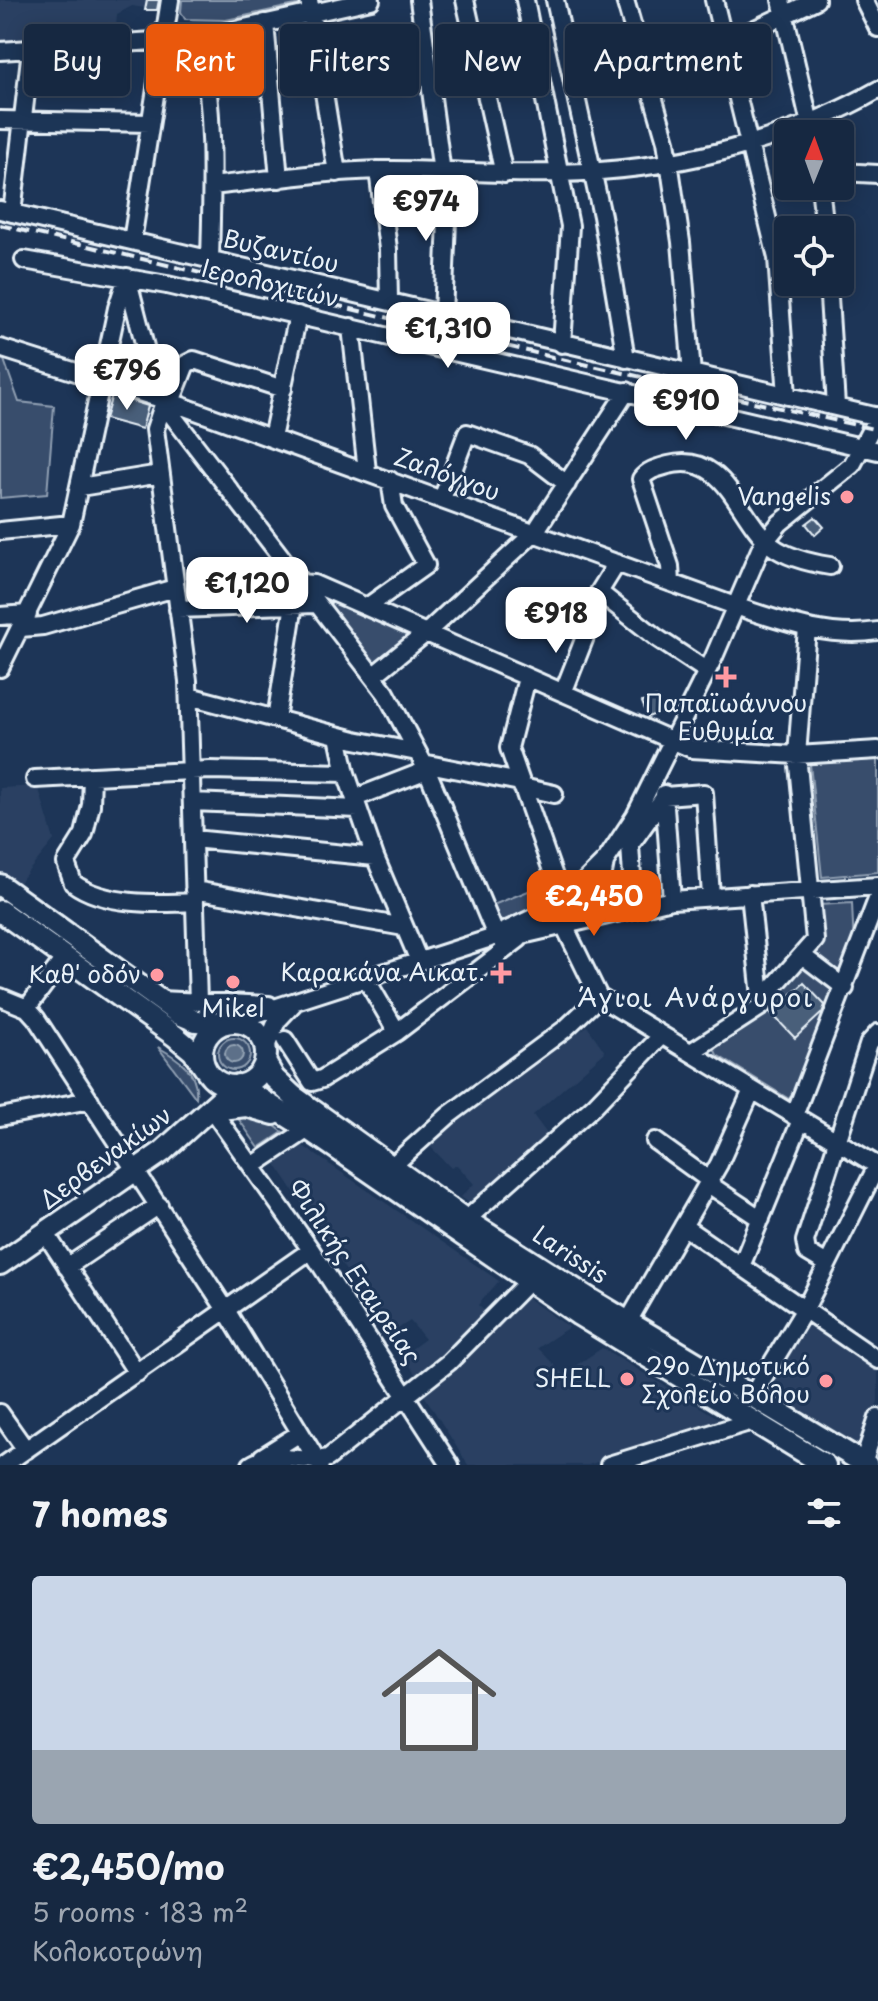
<!DOCTYPE html>
<html lang="en">
<head>
<meta charset="utf-8">
<style>
  :root { --surface:#162841; --page:#1f3048; --text:#f1f3f6; --muted:#9ea6b1; --line:#35445a; --accent:#ea580c }
  body { margin:0; font-family:"Playpen Sans",sans-serif; background:var(--page); color:var(--text); height:100vh; display:flex; flex-direction:column; font-size:30px; white-space:nowrap }
  * { box-sizing:border-box; margin:0 }
  p { font-size:26px; color:var(--muted) }
  .icon { flex:none; width:44px; height:44px; fill:none; stroke:currentColor; stroke-width:2; stroke-linecap:round; stroke-linejoin:round }
  .map { position:relative; height:1465px; overflow:hidden }
  .sheet { display:flex; flex-direction:column; background:var(--surface); flex:1 }
  .sheet>* { flex:none }
  .top-card { position:absolute; left:24px; top:24px; width:830px; height:72px; display:flex; gap:16px }
  .needle { width:52px; rotate:1deg }
  .tools { position:absolute; left:774px; top:120px; display:grid; gap:16px }
  .tools a { display:grid; place-items:center; width:80px; height:80px; border-radius:8px; background:var(--surface); box-shadow:0 4px 20px #0003,0 0 0 2px var(--line); font-size:40px }
  .price { position:absolute; translate:-50% -68px; padding:0 18px; border-radius:16px; background:#fff; color:#222; font-size:26px; line-height:52px; filter:drop-shadow(0 2px 4px #0008) }
  .price::after { content:''; position:absolute; left:50%; top:48px; width:24px; height:18px; margin-left:-12px; background:inherit; clip-path:polygon(0 0,100% 0,50% 100%) }
  .price.on { background:var(--accent); color:#fff }
  ul { padding:0; list-style:none }
  li { display:grid; align-content:center; gap:16px; height:424px; padding:0 32px }
  li+li { border-top:2px solid var(--line) }
  li span { display:grid; place-items:center; height:248px; border-radius:8px; color:#555 }
  li>.icon { margin-inline-start:auto }
  span .icon { width:144px; height:144px; fill:#fffc; stroke-width:1 }
  li b { font-size:34px }
  h2 { display:flex; justify-content:space-between; align-items:center; height:96px; padding:0 32px; font-size:34px }
  .tag { padding:0 28px; border-radius:8px; background:var(--surface); box-shadow:0 4px 20px #0003,0 0 0 2px var(--line); font-size:28px; line-height:72px }
  .tag.on { background:var(--accent); color:#fff }
  .map>svg:first-child { display:block }
</style>
</head>
<body>
<div class="map">
<svg width="878" height="1465" viewBox="0 0 878 1465">
  <rect width="100%" height="100%" fill="#1d3557"/>
  <filter id="ink" filterUnits="userSpaceOnUse"><feTurbulence type="fractalNoise" baseFrequency=".0125" numOctaves="2"/><feDisplacementMap in="SourceGraphic" scale="16" xChannelSelector="R" yChannelSelector="G"/><feConvolveMatrix kernelMatrix="1 2 1 2 8 2 1 2 1" color-interpolation-filters="sRGB"/></filter>
  <g filter="url(#ink)">
    <path fill="#2a4162" d="M 0,0 L 161,0 L 159,10 L 132,6 L 117,14 L 116,28 L 106,40 L 0,44 Z
      M 38,786 L 54,840 L 17,885 L 0,873 L 0,788 Z
      M 587,1026 L 605,1052 L 533,1115 L 550,1138 L 472,1205 L 461,1197 L 474,1184 L 457,1165 L 451,1168 L 429,1145 L 448,1126 Z
      M 303,1146 L 499,1281 L 478,1305 L 489,1315 L 419,1379 L 402,1356 L 425,1339 L 410,1321 L 388,1335 L 276,1164 Z
      M 524,1296 L 569,1327 L 538,1348 L 563,1374 L 602,1348 L 723,1421 L 588,1465 L 468,1465 L 424,1395 L 458,1367 Z
      M 808,1324 L 878,1370 L 878,1401 L 862,1449 L 767,1392 Z"/>
    <path fill="#374d6c" stroke="#909fb2" stroke-width="2" d="M 182,0 L 302,0 L 300,4 L 226,20 L 185,19 L 181,12 Z
      M 0,359 L 4,360 L 19,402 L 54,406 L 47,494 L 0,498 Z
      M 327,596 L 414,636 L 376,667 L 321,600 Z
      M 878,759 L 878,872 L 822,877 L 810,764 Z
      M 551,882 L 557,897 L 501,922 L 493,905 Z
      M 852,903 L 854,949 L 794,1102 L 717,1055 L 713,1046 L 769,999 L 822,946 L 819,905 Z
      M218 1054a16 16 0 1 1 32 0a16 16 0 1 1-32 0Z
      M 158,1047 C 179,1059 199,1071 196,1098 Z
      M 235,1114 L 263,1117 L 283,1132 L 259,1148 Z"/>
    <path fill="#5d7089" stroke="#95a4b5" stroke-width="2" d="M225 1054a9 9 0 1 1 18 0a9 9 0 1 1-18 0Z"/>
    <path fill="#495e7a" stroke="#e8f1f8" stroke-width="2" d="M 147,0 L 159,0 L 157,10 L 145,10 Z
      M 112,395 L 148,406 L 142,429 L 105,419 Z
      M 815,517 L 824,527 L 815,535 L 806,524 Z
      M 656,697 L 661,712 L 648,717 L 642,702 Z
      M 804,983 L 825,1005 L 822,1013 L 795,1038 L 771,1013 Z"/>
    <g fill="none" stroke-linecap="round" stroke-linejoin="round">
      <g stroke="#e8f1f8" stroke-width="22">
        <path id="minor" d="M 309,0 L 337,173
          M 419,0 L 442,173
          M 465,0 L 504,174
          M 525,0 L 570,226 L 562,344
          M 555,0 L 602,216 L 626,359
          M 625,0 L 666,141 L 681,242 L 692,374
          M 714,0 L 777,258 L 787,396
          M 781,0 L 812,132
          M 864,0 L 878,28
          M 265,23 L 279,179
          M 200,38 C 215,112 212,184 210,260
          M 0,51 L 200,38 L 371,0
          M 650,79 L 816,0
          M 0,120 L 150,123
          M 378,170 L 388,249 L 389,301
          M 840,172 L 878,174
          M 212,186 C 268,180 325,171 382,170 C 440,169 499,175 558,173 C 669,171 782,144 878,90
          M 820,186 L 825,230
          M 0,210 L 878,417
          M 12,213 L 31,49
          M 132,241 L 170,0
          M 24,260 L 167,285 L 878,451
          M 127,277 L 158,397 L 386,693 L 427,770 L 496,936
          M 828,282 L 836,406
          M 443,315 L 449,173
          M 351,327 L 367,471
          M 0,348 L 171,402 L 735,606 C 781,621 828,639 878,631
          M 171,402 L 186,364 L 194,360 L 283,389
          M 163,405 L 155,429 L 188,681 L 198,1002
          M 272,438 L 298,315
          M 80,487 L 160,474
          M 442,499 L 467,433 L 529,455 L 567,484
          M 0,531 L 71,524
          M 617,563 L 599,592 L 657,638 L 707,671
          M 299,583 L 314,584 L 692,749 L 797,755 L 878,750
          M 671,583 L 670,566 L 641,479 C 648,470 657,468 668,465 C 726,450 737,517 772,546 C 788,558 811,563 830,566
          M 367,607 L 426,565 L 394,506 L 390,480
          M 178,609 L 315,604
          M 0,616 L 28,614
          M 21,628 L 43,626 L 175,588
          M 0,668 L 71,524 L 117,308 L 127,277
          M 374,675 L 426,633 L 535,532 L 627,391
          M 527,678 L 509,748 L 563,902
          M 563,693 L 587,632
          M 189,696 L 355,740 L 417,752
          M 276,719 L 294,604
          M 338,736 L 346,773 L 375,857 L 419,961
          M 423,763 L 520,782
          M 92,776 L 91,805 L 84,834 L 66,863 L 73,883 C 104,906 158,904 195,902
          M 35,779 L 210,770 L 346,773
          M 522,787 L 554,794
          M 664,794 L 672,900
          M 355,798 L 427,770
          M 192,802 L 358,809
          M 193,839 L 375,857
          M 605,862 L 600,890 L 614,912
          M 194,890 L 404,927
          M 555,907 L 599,997 L 878,1166
          M 634,907 L 630,845 L 665,796 L 704,793 L 711,896
          M 501,940 L 672,900 L 878,886
          M 803,956 L 845,988
          M 365,977 L 397,1032
          M 0,997 L 27,1008 L 36,1018 L 226,1310 L 320,1465
          M 159,1000 L 269,1005
          M 761,1001 L 815,940 L 797,755 L 807,628
          M 27,1008 L 65,957
          M 231,1022 L 488,939 L 550,910 L 580,886 L 606,860 L 635,816 L 713,659 L 762,545 L 780,523 L 852,465 L 878,416
          M 285,1040 L 312,1082 L 322,1079 L 397,1032 L 519,939
          M 265,1049 L 277,1021 L 295,1002
          M 691,1052 L 762,1006 L 750,894
          M 212,1110 L 311,1250 L 450,1465
          M 794,1116 L 878,897
          M 0,1117 L 90,1100
          M 655,1141 L 709,1180
          M 254,1165 L 308,1129
          M 391,1167 L 449,1115 L 565,1029 L 599,997
          M 707,1183 L 761,1219
          M 466,1220 L 594,1106 L 662,1035
          M 683,1226 L 878,1360
          M 46,1234 L 137,1373
          M 742,1264 L 801,1120
          M 827,1264 L 807,1252 L 805,1241 L 869,1043 L 878,1033
          M 67,1267 L 159,1205
          M 622,1332 L 719,1164 L 752,1090
          M 752,1396 L 805,1309 L 878,1164
          M 0,1413 L 26,1450
          M 262,1457 L 300,1433
          M 863,1463 L 878,1418
          M 4,1465 L 311,1250
          M 251,1465 C 275,1449 304,1465 328,1458 L 449,1362 L 528,1282
          M 609,1465 L 752,1421"/>
      </g>
      <g stroke="#e8f1f8" stroke-width="26">
        <path id="major" d="M 0,885 L 179,1014 L 196,1021 L 226,1023
          M 0,911 L 175,1036 L 193,1051 L 206,1070
          M202 1054a32 32 0 1 1 64 0a32 32 0 1 1-64 0Z
          M 265,1062 L 274,1078 L 293,1096 L 466,1220 L 590,1299 L 867,1465
          M 238,1085 L 308,1129 L 579,1315 L 825,1465
          M 212,1110 L 246,1106 L 274,1114
          M 0,1264 L 162,1152 L 235,1086"/>
      </g>
      <use href="#minor" stroke="#1d3557" stroke-width="16"/>
      <use href="#major" stroke="#1d3557" stroke-width="20"/>
      <path stroke="#e8f1f8" stroke-width="4" stroke-dasharray="12 6" stroke-linecap="butt" d="M 0,225 L 548,356 L 878,430"/>
    </g>
  </g>
  <g fill="#ff9aa2" stroke="#1d3557" stroke-width="3">
    <circle cx="847" cy="497" r="8"/>
    <path d="M722 665h8v8h8v8h-8v8h-8v-8h-8v-8h8z"/>
    <path d="M497 961h8v8h8v8h-8v8h-8v-8h-8v-8h8z"/>
    <circle cx="157" cy="975" r="8"/>
    <circle cx="233" cy="982" r="8"/>
    <circle cx="627" cy="1379" r="8"/>
    <circle cx="826" cy="1381" r="8"/>
  </g>
  <g text-anchor="middle" stroke-width="6" stroke-linejoin="round" paint-order="stroke">
    <g font-size="24" fill="#e8f1f8" stroke="#1d3557">
      <text transform="translate(281 252) rotate(13)" y="8">Βυζαντίου</text>
      <text transform="translate(270 284) rotate(13)" y="8">Ιερολοχιτών</text>
      <text transform="translate(447 475) rotate(20)" y="8">Ζαλόγγου</text>
      <text transform="translate(106 1158) rotate(-36)" y="8">Δερβενακίων</text>
      <text transform="translate(570 1255) rotate(33)" y="8">Larissis</text>
      <text transform="translate(354 1272) rotate(56)" y="8">Φιλικής Εταιρείας</text>
    </g>
    <g font-size="24" fill="#e8f1f8" stroke="#1d3557" text-anchor="end">
      <text x="831" y="505">Vangelis</text>
      <text x="726" y="712" text-anchor="middle">Παπαϊωάννου<tspan x="726" dy="28">Ευθυμία</tspan></text>
      <text x="485" y="981">Καρακάνα Αικατ.</text>
      <text x="141" y="983">Καθ' οδόν</text>
      <text x="233" y="1017" text-anchor="middle">Mikel</text>
      <text x="810" y="1375">29ο Δημοτικό<tspan x="810" dy="28">Σχολείο Βόλου</tspan></text>
      <text x="611" y="1387">SHELL</text>
    </g>
    <g font-size="26" letter-spacing="2" fill="#e8f1f8" stroke="#1d3557">
      <text x="696" y="1007">Άγιοι Ανάργυροι</text>
    </g>
  </g>
</svg>
<div class="tools">
<a><svg class="needle" viewBox="-14 -14 28 28"><path d="M0-13l5 13h-10z" fill="#e53935"/><path d="M0 13l5-13h-10z" fill="#9ea6b1"/></svg></a>
<a><svg class="icon" aria-label="locate" viewBox="0 0 24 24"><circle cx="12" cy="12" r="6"/><path d="M12 2v4M12 18v4M2 12h4M18 12h4"/></svg></a>
</div>
<b class="price" style="left:426px;top:243px">€974</b>
<b class="price" style="left:448px;top:370px">€1,310</b>
<b class="price" style="left:127px;top:412px">€796</b>
<b class="price" style="left:686px;top:442px">€910</b>
<b class="price" style="left:247px;top:625px">€1,120</b>
<b class="price" style="left:556px;top:655px">€918</b>
<b class="price on" style="left:594px;top:938px">€2,450</b>
<div class="top-card">
<a class="tag">Buy</a>
<a class="tag on">Rent</a>
<a class="tag">Filters</a>
<a class="tag">New</a>
<a class="tag">Apartment</a>
</div>
</div>
<section class="sheet">
<h2>7 homes<svg class="icon" aria-label="filters" viewBox="0 0 24 24"><path d="M4 7h16M4 17h16"/><circle cx="9" cy="7" r="2"/><circle cx="15" cy="17" r="2"/></svg></h2>
<ul>
<li><span style="background:linear-gradient(#c9d6e8 70%,#9aa5b1 0)"><svg class="icon" aria-label="home" viewBox="0 0 24 24"><path d="M3 11l9-7 9 7M6 9v11h12V9"/></svg></span><div><b>€2,450/mo</b><p>5 rooms · 183 m²</p><p>Κολοκοτρώνη</p></div></li>
</ul>
</section>
</body>
</html>
